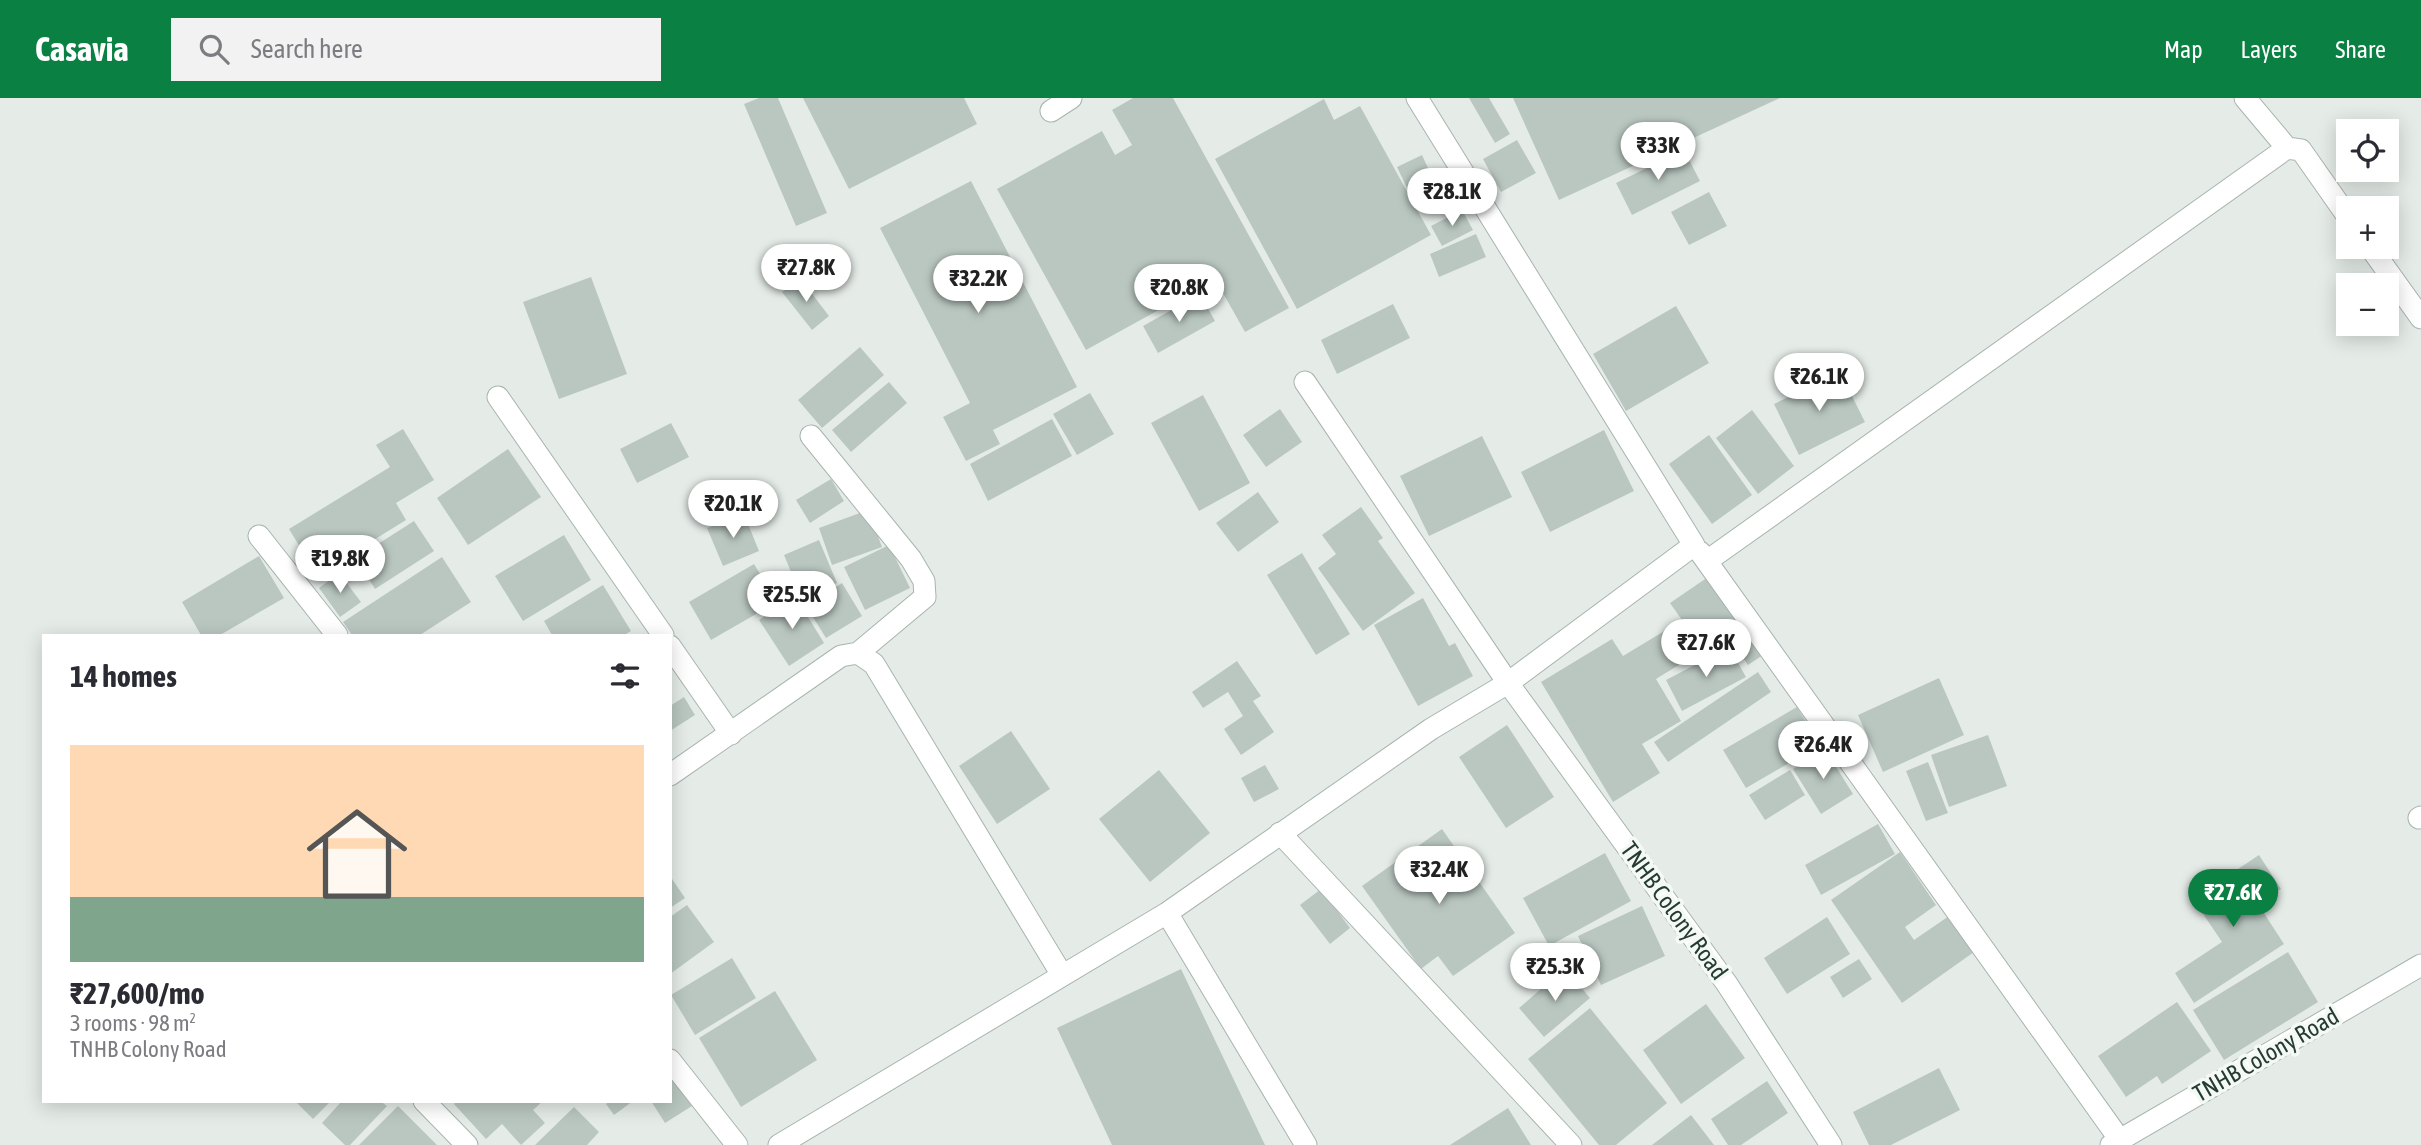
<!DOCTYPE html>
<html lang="en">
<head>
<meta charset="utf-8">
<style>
  :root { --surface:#fff; --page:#f2f2f3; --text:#2b2b33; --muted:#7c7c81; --accent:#0b8043 }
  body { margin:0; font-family:"Asap Condensed",sans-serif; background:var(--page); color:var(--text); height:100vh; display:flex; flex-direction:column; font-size:26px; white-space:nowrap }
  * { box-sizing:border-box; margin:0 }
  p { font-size:23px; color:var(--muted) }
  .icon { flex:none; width:38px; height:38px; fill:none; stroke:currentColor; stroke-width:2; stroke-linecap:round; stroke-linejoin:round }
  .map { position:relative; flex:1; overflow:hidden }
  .sheet { position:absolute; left:42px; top:536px; width:630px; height:469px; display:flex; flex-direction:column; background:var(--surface); border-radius:0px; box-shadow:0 4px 18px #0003 }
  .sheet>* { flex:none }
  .buttons { position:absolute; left:2336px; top:21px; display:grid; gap:14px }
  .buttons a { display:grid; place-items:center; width:63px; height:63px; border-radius:0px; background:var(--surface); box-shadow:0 4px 18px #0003; font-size:35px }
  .price { position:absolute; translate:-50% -60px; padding:0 16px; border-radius:24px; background:#fff; color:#222; font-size:23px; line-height:46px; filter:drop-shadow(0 2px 4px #0008) }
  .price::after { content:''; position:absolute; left:50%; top:42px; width:21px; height:16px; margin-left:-10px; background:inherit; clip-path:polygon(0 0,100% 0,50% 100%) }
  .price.on { background:var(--accent); color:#fff }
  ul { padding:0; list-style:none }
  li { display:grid; align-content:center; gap:14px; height:371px; padding:0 28px }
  li span { display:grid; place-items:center; height:217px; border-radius:0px; color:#555 }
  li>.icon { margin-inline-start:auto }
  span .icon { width:126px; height:126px; fill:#fffc; stroke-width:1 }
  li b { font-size:30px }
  h2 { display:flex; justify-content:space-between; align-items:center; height:84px; padding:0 28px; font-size:30px }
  header { display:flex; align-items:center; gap:42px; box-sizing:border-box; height:98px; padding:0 35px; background:var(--accent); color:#fff }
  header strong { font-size:33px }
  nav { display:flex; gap:38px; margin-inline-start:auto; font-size:24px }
  .search { width:490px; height:63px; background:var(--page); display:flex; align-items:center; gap:18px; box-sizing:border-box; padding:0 24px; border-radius:0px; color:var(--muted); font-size:26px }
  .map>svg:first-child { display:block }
</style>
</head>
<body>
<header>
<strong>Casavia</strong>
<div class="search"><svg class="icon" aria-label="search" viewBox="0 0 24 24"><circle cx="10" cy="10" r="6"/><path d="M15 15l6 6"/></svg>Search here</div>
<nav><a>Map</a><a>Layers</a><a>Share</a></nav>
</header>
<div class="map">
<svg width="2421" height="1047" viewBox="0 0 2421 1047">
  <rect width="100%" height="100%" fill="#e5ece8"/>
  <path fill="#bac7c1" d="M 759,0 L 778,0 L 827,115 L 796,128 L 744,6 Z
    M 803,0 L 964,0 L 977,26 L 849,91 Z
    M 1133,0 L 1173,0 L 1289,210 L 1245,234 L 1215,181 L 1086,252 L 997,91 L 1102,33 L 1115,57 L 1132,47 L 1112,12 Z
    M 1469,0 L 1489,0 L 1510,36 L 1495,45 Z
    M 1513,0 L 1780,0 L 1559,102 Z
    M 1324,1 L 1334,22 L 1360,8 L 1431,137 L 1297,211 L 1215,61 Z
    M 1517,42 L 1536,75 L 1501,94 L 1483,61 Z
    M 1684,52 L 1700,83 L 1632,117 L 1616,85 Z
    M 1422,57 L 1439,94 L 1414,105 L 1397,69 Z
    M 971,83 L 1077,289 L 993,332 L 1000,346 L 966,363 L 943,319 L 970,305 L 880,130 Z
    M 1709,94 L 1727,128 L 1689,147 L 1671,114 Z
    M 1462,112 L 1473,132 L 1442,148 L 1431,128 Z
    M 1476,136 L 1486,159 L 1439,179 L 1430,156 Z
    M 591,179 L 627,276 L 559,301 L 523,204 Z
    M 800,180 L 829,218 L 812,232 L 782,194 Z
    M 1200,196 L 1215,223 L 1158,255 L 1143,228 Z
    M 1393,206 L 1410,240 L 1337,276 L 1321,242 Z
    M 1676,208 L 1709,265 L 1626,313 L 1593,256 Z
    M 860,249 L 884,277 L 822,330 L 798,302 Z
    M 1840,274 L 1865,324 L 1799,357 L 1774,306 Z
    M 889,284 L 907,305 L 851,354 L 832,332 Z
    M 1090,295 L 1114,336 L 1077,357 L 1053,316 Z
    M 1203,297 L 1250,385 L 1199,413 L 1151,325 Z
    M 1280,311 L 1302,344 L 1266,369 L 1243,337 Z
    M 1752,312 L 1794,368 L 1758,396 L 1716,340 Z
    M 1052,321 L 1072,358 L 988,403 L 970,366 Z
    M 671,325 L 689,359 L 637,385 L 620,351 Z
    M 403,331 L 434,382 L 396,405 L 406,422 L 317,477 L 289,431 L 390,369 L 376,347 Z
    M 1604,332 L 1634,393 L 1550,434 L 1521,374 Z
    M 1709,337 L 1752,397 L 1712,426 L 1669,366 Z
    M 1482,338 L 1512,399 L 1429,438 L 1400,378 Z
    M 508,351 L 541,399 L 468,447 L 437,400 Z
    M 831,381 L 844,403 L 810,425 L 796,402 Z
    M 1258,394 L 1279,424 L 1238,454 L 1216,425 Z
    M 1361,409 L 1383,440 L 1378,443 L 1415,495 L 1363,533 L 1318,470 L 1336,456 L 1322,437 Z
    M 868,412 L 882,449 L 832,467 L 819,430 Z
    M 744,416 L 759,453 L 723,468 L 707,430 Z
    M 414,423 L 434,453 L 375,491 L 356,460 Z
    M 564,437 L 591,482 L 523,523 L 495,478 Z
    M 819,442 L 837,485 L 802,500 L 784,457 Z
    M 889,447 L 910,490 L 865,512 L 844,469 Z
    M 1302,455 L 1350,536 L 1316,557 L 1267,477 Z
    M 259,458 L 284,500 L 220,537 L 201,537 L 182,504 Z
    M 442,459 L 471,504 L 420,537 L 352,537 L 343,524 Z
    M 754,466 L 777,504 L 711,542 L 689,504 Z
    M 339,475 L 361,504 L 340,519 L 319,490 Z
    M 1708,479 L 1763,557 L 1748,567 L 1728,539 L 1705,555 L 1670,505 Z
    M 842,485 L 862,518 L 826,540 L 806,508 Z
    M 603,487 L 631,533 L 624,537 L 552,537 L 544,523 Z
    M 795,498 L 824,545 L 789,568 L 759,522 Z
    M 1423,500 L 1449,548 L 1455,545 L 1473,578 L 1418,608 L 1374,527 Z
    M 1671,529 L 1690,560 L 1656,581 L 1681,623 L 1642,646 L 1660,675 L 1613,704 L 1541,584 L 1612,541 L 1623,558 Z
    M 1729,549 L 1746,579 L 1682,613 L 1666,582 Z
    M 1237,563 L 1261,598 L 1253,603 L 1274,634 L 1241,657 L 1224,631 L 1243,618 L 1228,594 L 1203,610 L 1192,594 Z
    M 1758,574 L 1771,594 L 1668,664 L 1654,644 Z
    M 1939,580 L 1964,637 L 1883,674 L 1858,617 Z
    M 684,599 L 695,617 L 670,633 L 670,608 Z
    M 1797,609 L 1820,647 L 1746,690 L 1723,652 Z
    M 1507,627 L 1554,699 L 1506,730 L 1459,659 Z
    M 1011,633 L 1050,691 L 997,726 L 959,668 Z
    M 1988,637 L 2007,688 L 1949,709 L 1931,657 Z
    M 1825,651 L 1853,696 L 1821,716 L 1793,671 Z
    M 1928,664 L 1948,715 L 1926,723 L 1906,673 Z
    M 1265,667 L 1279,691 L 1254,704 L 1241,680 Z
    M 1159,672 L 1210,735 L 1150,784 L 1099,721 Z
    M 1790,672 L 1805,697 L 1765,722 L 1749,697 Z
    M 1878,726 L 1895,756 L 1821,797 L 1805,767 Z
    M 1442,731 L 1515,835 L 1453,878 L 1438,858 L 1421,871 L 1362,788 Z
    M 1900,754 L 1936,807 L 1905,829 L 1914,842 L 1949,818 L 1974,854 L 1902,905 L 1831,802 Z
    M 1605,755 L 1631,803 L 1549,848 L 1523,800 Z
    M 2259,757 L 2281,791 L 2258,806 L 2284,846 L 2194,905 L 2175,875 L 2222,844 L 2193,801 Z
    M 670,778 L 685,800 L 670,810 Z
    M 1321,791 L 1350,830 L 1330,846 L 1300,807 Z
    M 687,807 L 714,844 L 670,876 L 670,819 Z
    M 1642,808 L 1665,858 L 1601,887 L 1578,838 Z
    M 1827,819 L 1850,856 L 1787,896 L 1764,860 Z
    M 2288,854 L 2318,904 L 2224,962 L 2193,912 Z
    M 732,860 L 756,900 L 695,937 L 671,897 Z
    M 1859,861 L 1872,881 L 1843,900 L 1830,879 Z
    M 1565,870 L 1590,900 L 1544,939 L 1519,910 Z
    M 1181,871 L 1265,1047 L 1112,1047 L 1057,930 Z
    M 775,893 L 817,962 L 741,1009 L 699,940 Z
    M 2177,904 L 2211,953 L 2162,986 L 2157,978 L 2126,999 L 2098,958 Z
    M 1706,906 L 1745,960 L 1681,1006 L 1643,952 Z
    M 1590,910 L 1667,1005 L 1616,1047 L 1599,1047 L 1528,961 Z
    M 1939,970 L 1960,1012 L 1891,1047 L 1869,1047 L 1853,1014 Z
    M 670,972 L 692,1008 L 665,1025 L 651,1003 L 670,1003 Z
    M 1767,983 L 1788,1015 L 1741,1047 L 1728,1047 L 1711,1021 Z
    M 295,1003 L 331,1003 L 313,1021 Z
    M 342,1003 L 380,1003 L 387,1008 L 350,1047 L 345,1047 L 322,1025 Z
    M 457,1003 L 543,1003 L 533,1012 L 545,1025 L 521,1047 L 502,1026 L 486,1041 L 454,1006 Z
    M 610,1003 L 633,1003 L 614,1017 L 606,1006 Z
    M 398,1008 L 437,1047 L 359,1047 Z
    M 574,1009 L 599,1034 L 587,1047 L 535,1047 Z
    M 1508,1010 L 1531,1047 L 1450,1047 Z
    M 1691,1017 L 1714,1047 L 1652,1047 Z"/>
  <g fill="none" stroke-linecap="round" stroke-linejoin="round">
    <g stroke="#a8b4ae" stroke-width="23">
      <path id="street" d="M 1051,13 L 1071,0
        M 2287,50 L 2301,52 L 2348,119
        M 2370,149 L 2421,220
        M 1305,284 L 1508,585 L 1727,886 L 1831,1047
        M 498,299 L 663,537
        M 811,338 L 911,461 L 924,483 L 925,499 L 858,555
        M 259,438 L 337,537
        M 1700,454 L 2120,1042
        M 1707,463 L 2287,50 L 2245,0
        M 670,548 L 731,636
        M 670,677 L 841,558 L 858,555 L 874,566 L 1062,877
        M 2419,720 L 2421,719
        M 1280,735 L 1571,1047
        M 1167,815 L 1306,1047
        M 670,962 L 737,1047
        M 424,1003 L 467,1047
        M 779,1047 L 1167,815 L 1431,631 L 1508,585 L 1694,447 L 1417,0
        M 2111,1047 L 2421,867"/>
    </g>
    <use href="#street" stroke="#fff" stroke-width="21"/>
  </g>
  <g text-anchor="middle" stroke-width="7" stroke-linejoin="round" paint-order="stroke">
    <g font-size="24" fill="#263c33" stroke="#f5f9f6">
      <text transform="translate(1674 813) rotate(54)" y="8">TNHB Colony Road</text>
      <text transform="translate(2266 957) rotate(-30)" y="8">TNHB Colony Road</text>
    </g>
  </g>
</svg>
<div class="buttons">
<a><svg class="icon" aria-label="locate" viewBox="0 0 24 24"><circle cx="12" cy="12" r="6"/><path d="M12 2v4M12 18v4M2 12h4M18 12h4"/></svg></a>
<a>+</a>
<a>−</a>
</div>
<b class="price" style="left:1658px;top:84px">₹33K</b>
<b class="price" style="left:1452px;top:130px">₹28.1K</b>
<b class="price" style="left:806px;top:206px">₹27.8K</b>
<b class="price" style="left:978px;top:217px">₹32.2K</b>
<b class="price" style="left:1179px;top:226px">₹20.8K</b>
<b class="price" style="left:1819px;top:315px">₹26.1K</b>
<b class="price" style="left:733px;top:442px">₹20.1K</b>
<b class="price" style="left:340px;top:497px">₹19.8K</b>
<b class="price" style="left:792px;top:533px">₹25.5K</b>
<b class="price" style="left:1706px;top:581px">₹27.6K</b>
<b class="price" style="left:1823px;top:683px">₹26.4K</b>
<b class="price" style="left:1439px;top:808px">₹32.4K</b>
<b class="price on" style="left:2233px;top:831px">₹27.6K</b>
<b class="price" style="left:1555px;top:905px">₹25.3K</b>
<section class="sheet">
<h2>14 homes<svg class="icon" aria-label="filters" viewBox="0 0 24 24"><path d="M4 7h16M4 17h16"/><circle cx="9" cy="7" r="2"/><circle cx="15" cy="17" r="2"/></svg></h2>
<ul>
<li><span style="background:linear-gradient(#ffd9b3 70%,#7fa58c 0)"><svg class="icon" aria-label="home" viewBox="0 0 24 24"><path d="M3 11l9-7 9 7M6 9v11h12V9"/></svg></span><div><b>₹27,600/mo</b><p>3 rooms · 98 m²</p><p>TNHB Colony Road</p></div></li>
</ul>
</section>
</div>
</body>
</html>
